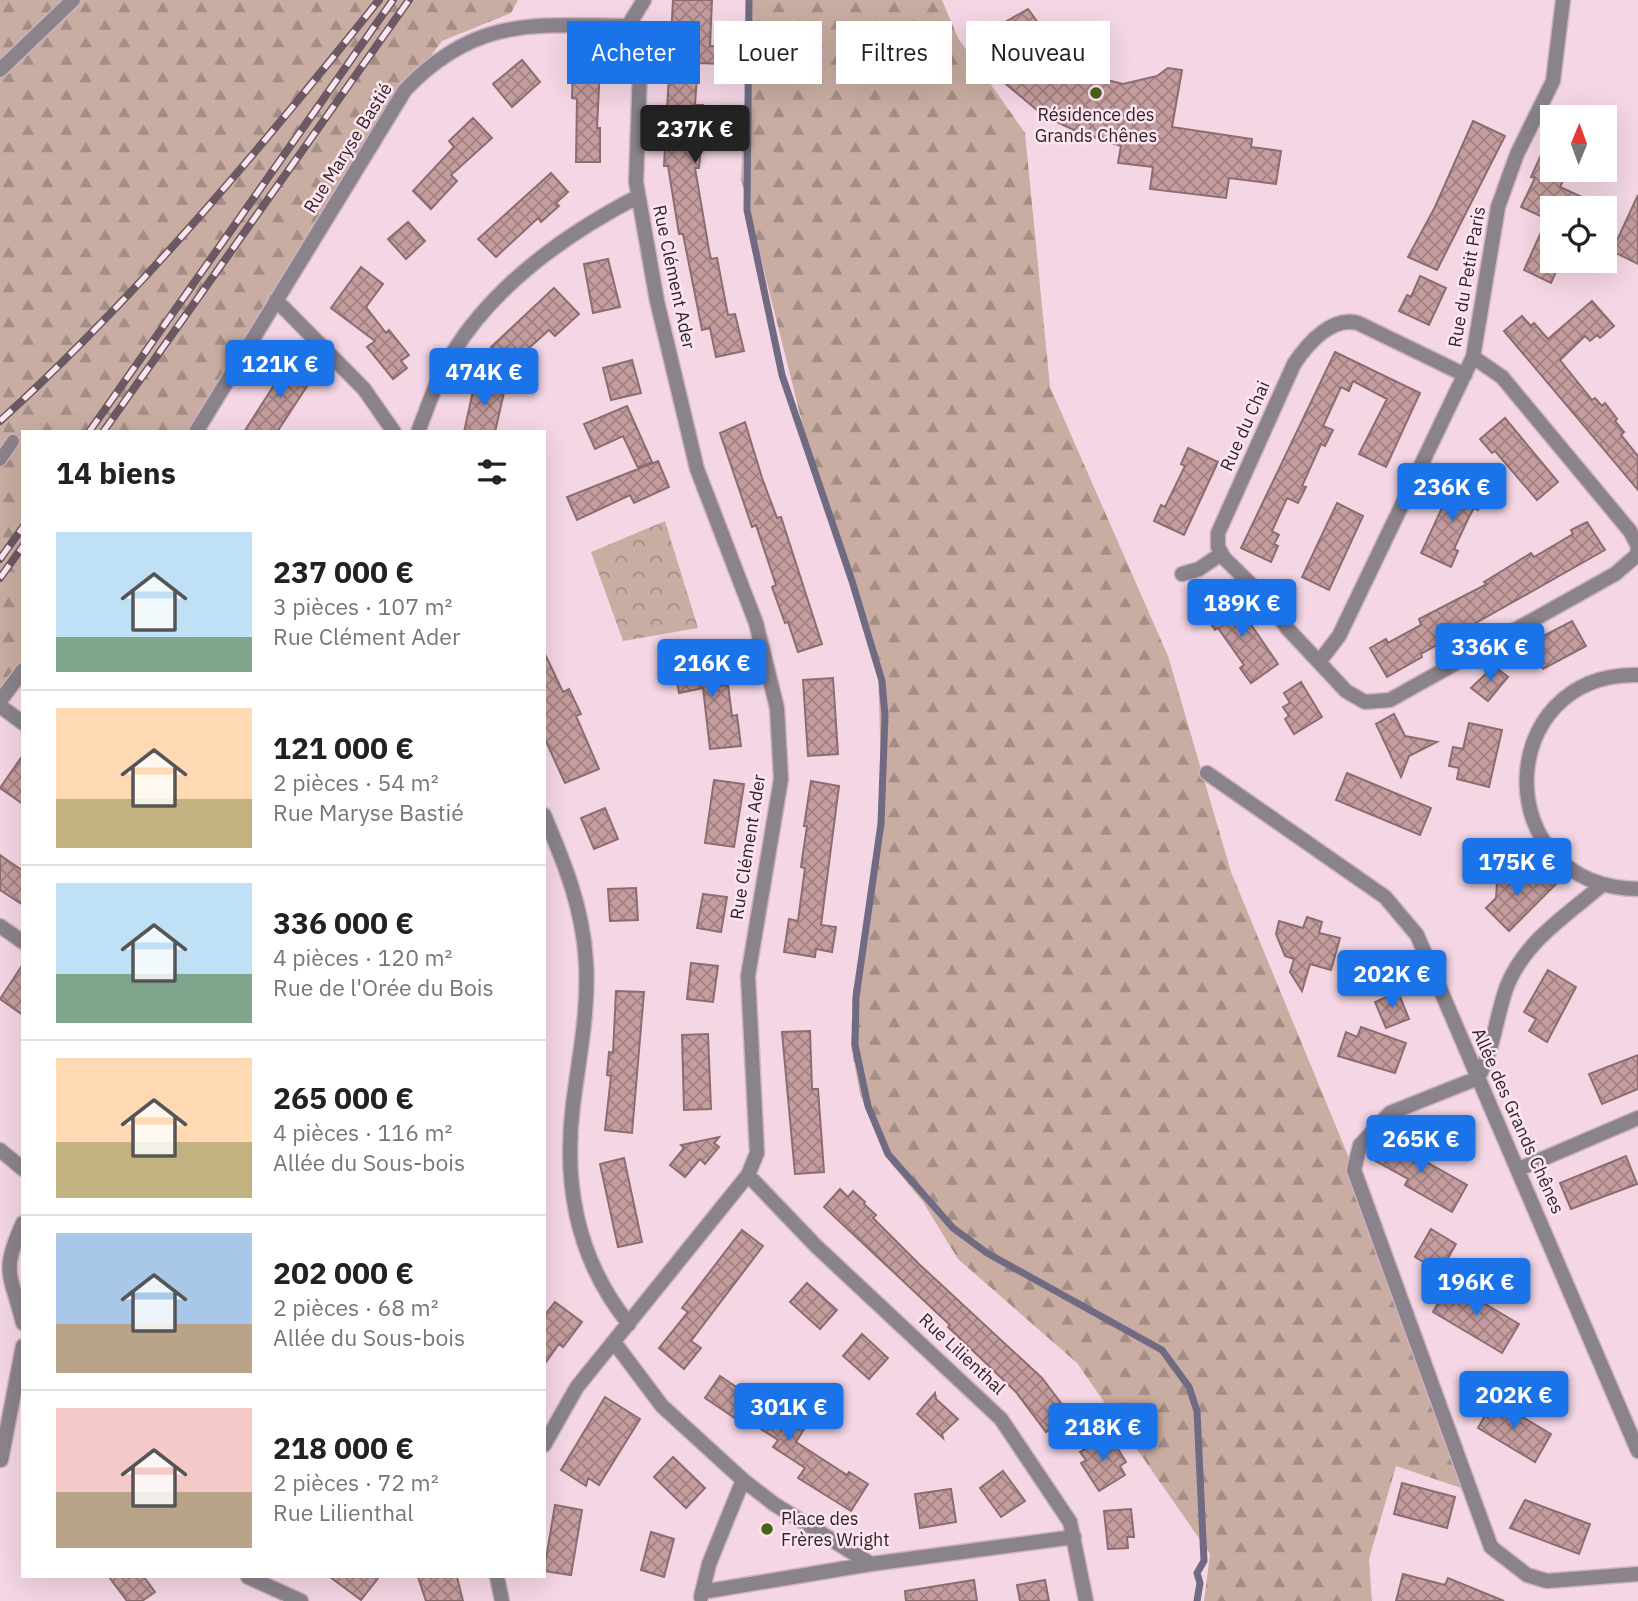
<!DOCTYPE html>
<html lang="fr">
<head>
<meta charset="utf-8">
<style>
  :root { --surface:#fff; --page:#f6f6f6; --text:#222; --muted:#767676; --line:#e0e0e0; --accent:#1a73e8 }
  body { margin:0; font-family:"IBM Plex Sans",sans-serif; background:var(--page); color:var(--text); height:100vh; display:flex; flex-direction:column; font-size:26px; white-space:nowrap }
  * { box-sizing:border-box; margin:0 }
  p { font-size:23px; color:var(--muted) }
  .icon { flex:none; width:38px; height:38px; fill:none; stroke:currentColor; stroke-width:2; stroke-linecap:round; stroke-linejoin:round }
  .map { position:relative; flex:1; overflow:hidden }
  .drawer { position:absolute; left:21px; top:430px; width:525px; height:1148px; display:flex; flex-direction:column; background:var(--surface); border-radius:0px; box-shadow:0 7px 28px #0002 }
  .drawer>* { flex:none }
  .banner { position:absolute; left:567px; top:21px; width:665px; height:63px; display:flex; gap:14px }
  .needle { width:46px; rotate:1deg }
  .fabs { position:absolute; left:1540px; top:105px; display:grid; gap:14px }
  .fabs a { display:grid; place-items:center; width:77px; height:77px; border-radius:0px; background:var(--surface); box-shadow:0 7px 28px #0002; font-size:35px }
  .price { position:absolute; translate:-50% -60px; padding:0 16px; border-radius:7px; background:var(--accent); color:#fff; font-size:23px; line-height:46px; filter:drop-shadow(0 2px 4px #0008) }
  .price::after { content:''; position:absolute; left:50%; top:42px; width:21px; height:16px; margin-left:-10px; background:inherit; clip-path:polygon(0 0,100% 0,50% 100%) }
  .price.on { background:#222; color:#fff }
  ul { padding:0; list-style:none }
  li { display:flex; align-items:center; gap:21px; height:175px; padding:0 35px }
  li+li { border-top:2px solid var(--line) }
  li span { display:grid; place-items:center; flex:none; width:196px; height:140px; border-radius:0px; color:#555 }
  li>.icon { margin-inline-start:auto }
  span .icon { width:84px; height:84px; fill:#fffc; stroke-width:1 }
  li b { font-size:30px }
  h2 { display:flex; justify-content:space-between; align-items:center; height:84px; padding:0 35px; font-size:30px }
  .chip { padding:0 24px; border-radius:0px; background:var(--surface); box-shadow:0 7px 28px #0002; font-size:24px; line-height:63px }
  .chip.on { background:var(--accent); color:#fff }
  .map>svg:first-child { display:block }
</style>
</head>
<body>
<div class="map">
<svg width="1638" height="1601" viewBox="0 0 1638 1601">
  <defs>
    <pattern id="forest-firs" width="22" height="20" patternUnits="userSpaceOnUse" patternTransform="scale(1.75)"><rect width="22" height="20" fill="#c9ada2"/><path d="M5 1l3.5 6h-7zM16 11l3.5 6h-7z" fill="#a48d84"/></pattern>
    <pattern id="park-crowns" width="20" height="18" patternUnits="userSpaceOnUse" patternTransform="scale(1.75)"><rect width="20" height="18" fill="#c9ada2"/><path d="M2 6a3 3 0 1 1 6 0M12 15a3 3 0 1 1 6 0" fill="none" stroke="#a48d84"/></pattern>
    <pattern id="building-cross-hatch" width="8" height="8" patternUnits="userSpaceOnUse" patternTransform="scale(1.75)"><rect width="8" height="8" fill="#c69d9e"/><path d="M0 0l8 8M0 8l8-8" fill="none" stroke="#a18081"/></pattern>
  </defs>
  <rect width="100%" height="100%" fill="#f4d6e4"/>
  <path fill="url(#forest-firs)" d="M 0,0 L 518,0 L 511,13 L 442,41 L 405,90 L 196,432 L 23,432 L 23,670 L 0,701 Z
    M 750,0 L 942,0 L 958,38 L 1025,133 L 1050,387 L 1168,656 L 1231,872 L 1354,1170 L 1473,1492 L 1396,1466 L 1369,1559 L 1372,1601 L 1204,1601 L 1210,1554 L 1077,1363 L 958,1259 L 923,1202 L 885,1156 L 860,1094 L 851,1046 L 853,992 L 883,835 L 878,667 L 819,490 L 741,179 Z"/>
  <path fill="url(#park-crowns)" d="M 665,521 L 698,628 L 623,641 L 591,552 Z"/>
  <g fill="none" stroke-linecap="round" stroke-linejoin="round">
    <path stroke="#706a82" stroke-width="7" d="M 749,0 L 747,210 L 782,375 L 852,581 L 882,681 L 885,716 L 881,824 L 856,997 L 855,1045 L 868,1106 L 888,1154 L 953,1228 L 987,1253 L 1162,1350 L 1189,1387 L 1197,1411 L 1204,1561 L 1197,1573 L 1200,1583 L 1197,1601"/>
  </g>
  <path fill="url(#building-cross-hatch)" stroke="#8b6d6f" stroke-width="2" d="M 673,0 L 712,0 L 710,46 L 724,47 L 723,64 L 698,63 L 695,105 L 703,105 L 700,157 L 699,168 L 695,168 L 709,250 L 711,259 L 717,258 L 728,315 L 735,314 L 744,351 L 716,357 L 710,328 L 702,330 L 683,234 L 679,234 L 668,166 L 664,166 Z
    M 1028,9 L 1042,28 L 1037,32 L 1058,52 L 1107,80 L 1123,84 L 1157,76 L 1168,68 L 1182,70 L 1172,127 L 1252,139 L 1251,147 L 1281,151 L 1276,184 L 1229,178 L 1226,198 L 1150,189 L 1153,167 L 1118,163 L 1121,146 L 1076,131 L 1044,116 L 1001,80 L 972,41 Z
    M 522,60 L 540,82 L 512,107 L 493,84 Z
    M 573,66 L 600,67 L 597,128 L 600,128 L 600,162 L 576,162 L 577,99 L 572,98 Z
    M 473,118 L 492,138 L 451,175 L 457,181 L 431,209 L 413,191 L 454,147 L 449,141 Z
    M 1473,121 L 1505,136 L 1437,270 L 1408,257 L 1435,207 Z
    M 1552,131 L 1552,170 L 1568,170 L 1560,187 L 1606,208 L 1552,208 L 1552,262 L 1559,265 L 1551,283 L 1524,270 L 1547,219 L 1521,207 L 1535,178 L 1531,177 Z
    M 551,173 L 568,192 L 556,203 L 559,206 L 541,222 L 538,218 L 496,257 L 478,239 Z
    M 1638,195 L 1638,264 L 1612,251 Z
    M 408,222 L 425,241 L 406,259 L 388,239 Z
    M 608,259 L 620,307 L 593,313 L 584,264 Z
    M 361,267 L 383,284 L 366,307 L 386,333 L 389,330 L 409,355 L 401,361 L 407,368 L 393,379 L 367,347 L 375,341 L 331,308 Z
    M 1420,276 L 1446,288 L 1429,325 L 1399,311 L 1407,295 L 1411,297 Z
    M 554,288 L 579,314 L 555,336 L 549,330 L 509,366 L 491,347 Z
    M 1592,301 L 1614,326 L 1600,338 L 1597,335 L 1590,341 L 1585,336 L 1560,360 L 1592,400 L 1595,398 L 1602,406 L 1605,403 L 1617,419 L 1615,421 L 1624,432 L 1621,435 L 1638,456 L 1638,490 L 1504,331 L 1522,316 L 1531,326 L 1534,323 L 1548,339 Z
    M 1335,352 L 1420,393 L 1386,467 L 1359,454 L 1387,399 L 1353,381 L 1349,391 L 1341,387 L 1323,426 L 1333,430 L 1325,446 L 1321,444 L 1302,486 L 1306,487 L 1298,503 L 1287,498 L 1272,531 L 1279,535 L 1274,544 L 1278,546 L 1271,562 L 1241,548 Z
    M 632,360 L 641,393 L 611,400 L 603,368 Z
    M 289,362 L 313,377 L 277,432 L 244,432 Z
    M 475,382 L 505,388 L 495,432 L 464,432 Z
    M 627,406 L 652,462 L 638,468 L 623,436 L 595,449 L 584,424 Z
    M 1505,418 L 1558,482 L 1537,500 L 1495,451 L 1492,453 L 1480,439 Z
    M 745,422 L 762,478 L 777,518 L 781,517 L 822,644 L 798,652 L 788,622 L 785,623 L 772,587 L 776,585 L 756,525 L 752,527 L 720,433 Z
    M 1188,448 L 1218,462 L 1184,535 L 1154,521 L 1161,505 L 1165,507 L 1185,466 L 1181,464 Z
    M 658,461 L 669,487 L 634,503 L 630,495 L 577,520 L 567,497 Z
    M 1455,480 L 1485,494 L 1478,510 L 1474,508 L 1469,517 L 1454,549 L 1458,551 L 1451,567 L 1421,553 Z
    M 1337,503 L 1363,516 L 1329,590 L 1302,577 Z
    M 1587,522 L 1605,550 L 1421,654 L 1422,657 L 1387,677 L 1370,648 L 1386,639 L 1388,643 L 1421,625 L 1419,619 L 1487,584 L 1484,582 L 1531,553 L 1534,557 L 1573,534 L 1571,530 Z
    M 1232,597 L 1278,664 L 1251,683 L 1240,668 L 1244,665 L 1218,628 L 1215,630 L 1205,616 Z
    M 1572,621 L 1586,646 L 1543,669 L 1528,644 Z
    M 544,652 L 563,692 L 569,689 L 581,714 L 576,716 L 599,769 L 565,783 L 544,737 Z
    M 725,654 L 729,675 L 705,683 L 706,686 L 728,685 L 732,716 L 737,715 L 741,746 L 710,749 L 703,688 L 679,693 L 675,669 L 689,666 L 688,661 Z
    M 1494,666 L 1508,677 L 1488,701 L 1471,688 Z
    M 833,678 L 838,754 L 808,756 L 803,680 Z
    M 1301,682 L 1322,717 L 1294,734 L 1285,719 L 1289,716 L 1283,707 L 1290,703 L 1284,693 Z
    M 1394,714 L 1405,736 L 1437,742 L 1409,756 L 1401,777 L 1376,724 Z
    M 1469,723 L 1502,730 L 1489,787 L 1457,779 L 1459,768 L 1449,766 L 1453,747 L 1463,749 Z
    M 23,755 L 23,804 L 0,788 Z
    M 1347,773 L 1431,808 L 1420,835 L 1336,800 Z
    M 714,780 L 744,784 L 734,847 L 705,843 Z
    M 811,781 L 839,786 L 821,925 L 836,927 L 832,952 L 816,949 L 815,957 L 784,952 L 789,919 L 798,921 L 805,868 L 801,867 L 807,826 L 804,826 Z
    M 605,808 L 618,839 L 594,849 L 581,818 Z
    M 0,855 L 23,871 L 23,905 L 0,890 Z
    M 1513,866 L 1528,881 L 1558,882 L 1509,931 L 1486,908 L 1496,898 L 1497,883 Z
    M 636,888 L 638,920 L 610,921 L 608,889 Z
    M 703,894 L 727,897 L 721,932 L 697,928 Z
    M 1307,917 L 1322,922 L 1319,933 L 1340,938 L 1331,970 L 1310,964 L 1302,991 L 1290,972 L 1294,959 L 1285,956 L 1276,934 L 1279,921 L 1303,928 Z
    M 691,963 L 718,966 L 713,1002 L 687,999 Z
    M 23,964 L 23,1015 L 0,999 Z
    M 1548,970 L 1576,987 L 1547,1042 L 1529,1031 L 1536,1019 L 1524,1012 Z
    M 616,991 L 644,992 L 632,1133 L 605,1130 L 611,1076 L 607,1075 L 609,1052 L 613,1053 Z
    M 1398,992 L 1409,1019 L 1386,1028 L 1375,1002 Z
    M 1361,1027 L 1406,1043 L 1395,1073 L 1338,1056 L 1346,1032 L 1357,1037 Z
    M 810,1031 L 812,1089 L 818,1089 L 824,1172 L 795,1174 L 782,1032 Z
    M 708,1034 L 711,1109 L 684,1110 L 682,1035 Z
    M 1638,1055 L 1638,1089 L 1602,1104 L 1589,1074 Z
    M 1387,1136 L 1402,1144 L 1400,1147 L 1467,1185 L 1452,1212 L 1405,1185 L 1408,1179 L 1374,1160 Z
    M 719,1137 L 714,1143 L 719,1147 L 705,1164 L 700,1159 L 685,1177 L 670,1165 L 684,1148 L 681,1145 Z
    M 1626,1156 L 1637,1184 L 1571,1209 L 1560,1183 Z
    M 624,1158 L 642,1242 L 618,1247 L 600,1164 Z
    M 840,1189 L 848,1197 L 853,1191 L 865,1202 L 864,1204 L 876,1215 L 873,1218 L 919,1264 L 1042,1378 L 1070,1415 L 1046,1432 L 1016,1392 L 948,1327 L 950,1325 L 824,1207 Z
    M 1431,1229 L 1456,1244 L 1440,1272 L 1415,1257 Z
    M 742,1230 L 763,1246 L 691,1341 L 701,1348 L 684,1369 L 659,1348 L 688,1312 L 682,1308 Z
    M 807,1283 L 837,1310 L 820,1329 L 790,1302 Z
    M 1450,1283 L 1519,1324 L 1502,1353 L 1433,1312 Z
    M 555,1302 L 582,1322 L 563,1347 L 559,1344 L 544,1365 L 544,1316 Z
    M 862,1334 L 888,1358 L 869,1379 L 843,1356 Z
    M 720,1376 L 768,1408 L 772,1403 L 806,1426 L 796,1442 L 847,1475 L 849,1472 L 868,1484 L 851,1511 L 798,1478 L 805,1468 L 773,1447 L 778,1440 L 742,1417 L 739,1421 L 705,1398 Z
    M 935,1393 L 936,1399 L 958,1419 L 942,1434 L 943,1438 L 917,1414 Z
    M 605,1397 L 640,1419 L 599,1485 L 588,1478 L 586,1486 L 561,1470 Z
    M 1494,1400 L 1551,1434 L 1535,1462 L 1478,1428 Z
    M 1105,1436 L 1111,1445 L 1114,1443 L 1126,1462 L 1120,1466 L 1125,1475 L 1099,1491 L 1081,1463 L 1086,1460 L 1080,1452 Z
    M 673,1457 L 705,1488 L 686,1508 L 654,1477 Z
    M 1003,1471 L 1025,1501 L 1001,1517 L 980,1488 Z
    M 1402,1483 L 1455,1497 L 1447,1528 L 1394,1514 Z
    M 951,1489 L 956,1522 L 920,1528 L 915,1494 Z
    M 1525,1500 L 1590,1524 L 1579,1554 L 1510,1528 Z
    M 555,1505 L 582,1510 L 571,1575 L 544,1571 Z
    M 1131,1509 L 1134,1537 L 1127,1537 L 1128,1548 L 1108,1549 L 1104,1511 Z
    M 651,1532 L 674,1539 L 664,1577 L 641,1570 Z
    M 1403,1574 L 1445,1585 L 1448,1578 L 1504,1601 L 1396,1601 Z
    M 109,1577 L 144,1577 L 155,1592 L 142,1601 L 127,1601 Z
    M 330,1577 L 379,1577 L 361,1600 Z
    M 418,1577 L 457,1577 L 463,1601 L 426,1601 Z
    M 974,1580 L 977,1601 L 906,1601 L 905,1591 Z
    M 1045,1580 L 1049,1601 L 1020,1601 L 1017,1585 Z"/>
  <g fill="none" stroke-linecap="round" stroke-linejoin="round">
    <g stroke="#cdb2bf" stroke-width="15">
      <path id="service" d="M 0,460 L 13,441"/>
    </g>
    <g stroke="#cdb2bf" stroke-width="17">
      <path id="minor" d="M 276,300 L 364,389 L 394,432
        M 1465,375 L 1358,323 C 1332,316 1308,343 1294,364 L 1218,533 L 1218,547 L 1224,558 L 1266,599 L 1287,628 L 1346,691 L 1365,702 L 1390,700 L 1615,574 L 1637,555 L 1638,546 L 1630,531 L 1502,377 L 1473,357
        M 196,432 L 405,90 C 476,16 535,25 628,26
        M 418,432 C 428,406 437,378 452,354 C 495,284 566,234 637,197
        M 1182,574 L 1199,569 L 1221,554
        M 1319,662 L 1339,636 L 1473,357 L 1498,207 L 1517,154 L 1553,81 L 1563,0
        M 1638,675 C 1492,672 1487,887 1638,889
        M 0,701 L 23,670
        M 0,706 L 23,723
        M 1207,773 L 1385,897 L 1417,935 L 1638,1451
        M 544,815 C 565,864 583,909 586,962 C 589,1010 579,1057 573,1105 C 563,1186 577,1260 629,1324
        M 1602,885 C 1567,915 1525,941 1507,986 C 1496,1016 1494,1049 1478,1078 L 1390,1113 L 1360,1145 L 1354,1170 L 1491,1547 L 1527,1575 L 1547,1581 L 1638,1574
        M 0,926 L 23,942
        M 0,1150 L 23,1169
        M 1519,1169 L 1638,1118
        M 748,1175 L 816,1246 L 1001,1419 L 1070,1522 L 1086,1601
        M 23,1223 C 0,1274 11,1273 23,1323
        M 614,1342 L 662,1406 L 743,1480 L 774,1504 L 871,1564 L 1074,1537
        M 544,1445 L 577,1387 L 748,1175 L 757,1153 L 748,976 L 781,779 L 777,708 L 756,623 L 697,469 L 657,301 L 636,182 L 640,69 L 628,26 L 644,0
        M 1,1460 L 23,1346
        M 248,1577 L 301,1601
        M 497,1577 L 502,1601
        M 702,1592 L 871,1564
        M 701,1597 L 709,1564 L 743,1480"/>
    </g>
    <g stroke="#cdb2bf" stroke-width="17">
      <path id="tertiary" d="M 0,70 L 73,0"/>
    </g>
    <use href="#service" stroke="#8b838c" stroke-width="12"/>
    <use href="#minor" stroke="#8b838c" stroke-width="14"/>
    <use href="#tertiary" stroke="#8b838c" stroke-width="14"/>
    <g stroke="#6a5962" stroke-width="8">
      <path id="rail" d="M 0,421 C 140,294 261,148 379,0
        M 89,432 L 393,0
        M 103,432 L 409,0
        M 0,559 L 23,527
        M 0,578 L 23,546"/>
    </g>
    <use href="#rail" stroke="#fde5f0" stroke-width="5" stroke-dasharray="16" stroke-linecap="butt"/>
  </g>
  <g fill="#486417" stroke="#fde5f0" stroke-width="2.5">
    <circle cx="1096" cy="93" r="7"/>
    <circle cx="767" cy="1529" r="7"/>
  </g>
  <g text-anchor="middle" stroke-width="5" stroke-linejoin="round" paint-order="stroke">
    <g font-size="18" fill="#2f242a" stroke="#fde5f0">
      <text x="1096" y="121">Résidence des<tspan x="1096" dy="21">Grands Chênes</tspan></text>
      <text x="781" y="1525" text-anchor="start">Place des<tspan x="781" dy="21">Frères Wright</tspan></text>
    </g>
    <g font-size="18" fill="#2f242a" stroke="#fde5f0">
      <text transform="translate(348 148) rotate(-58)" y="6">Rue Maryse Bastié</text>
      <text transform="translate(674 277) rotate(78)" y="6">Rue Clément Ader</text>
      <text transform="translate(1467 277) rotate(-80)" y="6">Rue du Petit Paris</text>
      <text transform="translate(1245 426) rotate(-66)" y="6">Rue du Chai</text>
      <text transform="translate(748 847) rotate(-81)" y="6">Rue Clément Ader</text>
      <text transform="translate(1518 1121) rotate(66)" y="6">Allée des Grands Chênes</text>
      <text transform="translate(962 1354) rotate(43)" y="6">Rue Lilienthal</text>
    </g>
  </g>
</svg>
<div class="fabs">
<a><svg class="needle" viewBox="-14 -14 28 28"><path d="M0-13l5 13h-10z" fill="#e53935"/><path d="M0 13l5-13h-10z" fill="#767676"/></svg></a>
<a><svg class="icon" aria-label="locate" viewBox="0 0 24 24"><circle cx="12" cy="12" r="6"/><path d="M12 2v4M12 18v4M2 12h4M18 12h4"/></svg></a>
</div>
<b class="price on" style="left:695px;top:165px">237K €</b>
<b class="price" style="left:280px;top:400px">121K €</b>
<b class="price" style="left:484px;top:408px">474K €</b>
<b class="price" style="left:1452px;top:523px">236K €</b>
<b class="price" style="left:1242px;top:639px">189K €</b>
<b class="price" style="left:1490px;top:683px">336K €</b>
<b class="price" style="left:712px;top:699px">216K €</b>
<b class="price" style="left:1517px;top:898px">175K €</b>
<b class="price" style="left:1392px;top:1010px">202K €</b>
<b class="price" style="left:1421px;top:1175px">265K €</b>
<b class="price" style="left:1476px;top:1318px">196K €</b>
<b class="price" style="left:1514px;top:1431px">202K €</b>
<b class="price" style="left:789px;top:1443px">301K €</b>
<b class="price" style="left:1103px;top:1463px">218K €</b>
<div class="banner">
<a class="chip on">Acheter</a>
<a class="chip">Louer</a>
<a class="chip">Filtres</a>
<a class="chip">Nouveau</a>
</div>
<section class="drawer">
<h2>14 biens<svg class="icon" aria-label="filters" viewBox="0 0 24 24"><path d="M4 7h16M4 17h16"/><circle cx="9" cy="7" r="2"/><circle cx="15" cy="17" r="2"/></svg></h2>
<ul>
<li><span style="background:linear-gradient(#bfe0f5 75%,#7fa58c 0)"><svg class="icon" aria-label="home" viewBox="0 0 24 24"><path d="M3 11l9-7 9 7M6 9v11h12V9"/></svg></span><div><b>237 000 €</b><p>3 pièces · 107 m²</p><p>Rue Clément Ader</p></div></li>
<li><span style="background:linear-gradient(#ffd9b3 65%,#c2b280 0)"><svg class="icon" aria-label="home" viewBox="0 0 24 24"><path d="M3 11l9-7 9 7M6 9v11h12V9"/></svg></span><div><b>121 000 €</b><p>2 pièces · 54 m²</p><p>Rue Maryse Bastié</p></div></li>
<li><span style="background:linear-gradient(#bfe0f5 65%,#7fa58c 0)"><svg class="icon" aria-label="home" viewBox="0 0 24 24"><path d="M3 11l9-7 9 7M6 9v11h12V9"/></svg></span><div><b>336 000 €</b><p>4 pièces · 120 m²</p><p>Rue de l'Orée du Bois</p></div></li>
<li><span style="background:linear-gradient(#ffd9b3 60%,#c2b280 0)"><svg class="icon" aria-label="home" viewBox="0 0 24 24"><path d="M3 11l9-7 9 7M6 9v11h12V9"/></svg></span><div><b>265 000 €</b><p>4 pièces · 116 m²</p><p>Allée du Sous-bois</p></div></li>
<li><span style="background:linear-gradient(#a9c7e8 65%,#b9a48a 0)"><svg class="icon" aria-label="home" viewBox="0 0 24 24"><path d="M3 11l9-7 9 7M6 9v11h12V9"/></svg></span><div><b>202 000 €</b><p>2 pièces · 68 m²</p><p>Allée du Sous-bois</p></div></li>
<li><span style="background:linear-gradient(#f6c9c9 60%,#b9a48a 0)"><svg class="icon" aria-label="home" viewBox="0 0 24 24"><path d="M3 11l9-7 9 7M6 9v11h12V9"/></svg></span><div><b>218 000 €</b><p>2 pièces · 72 m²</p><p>Rue Lilienthal</p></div></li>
</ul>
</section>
</div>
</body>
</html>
